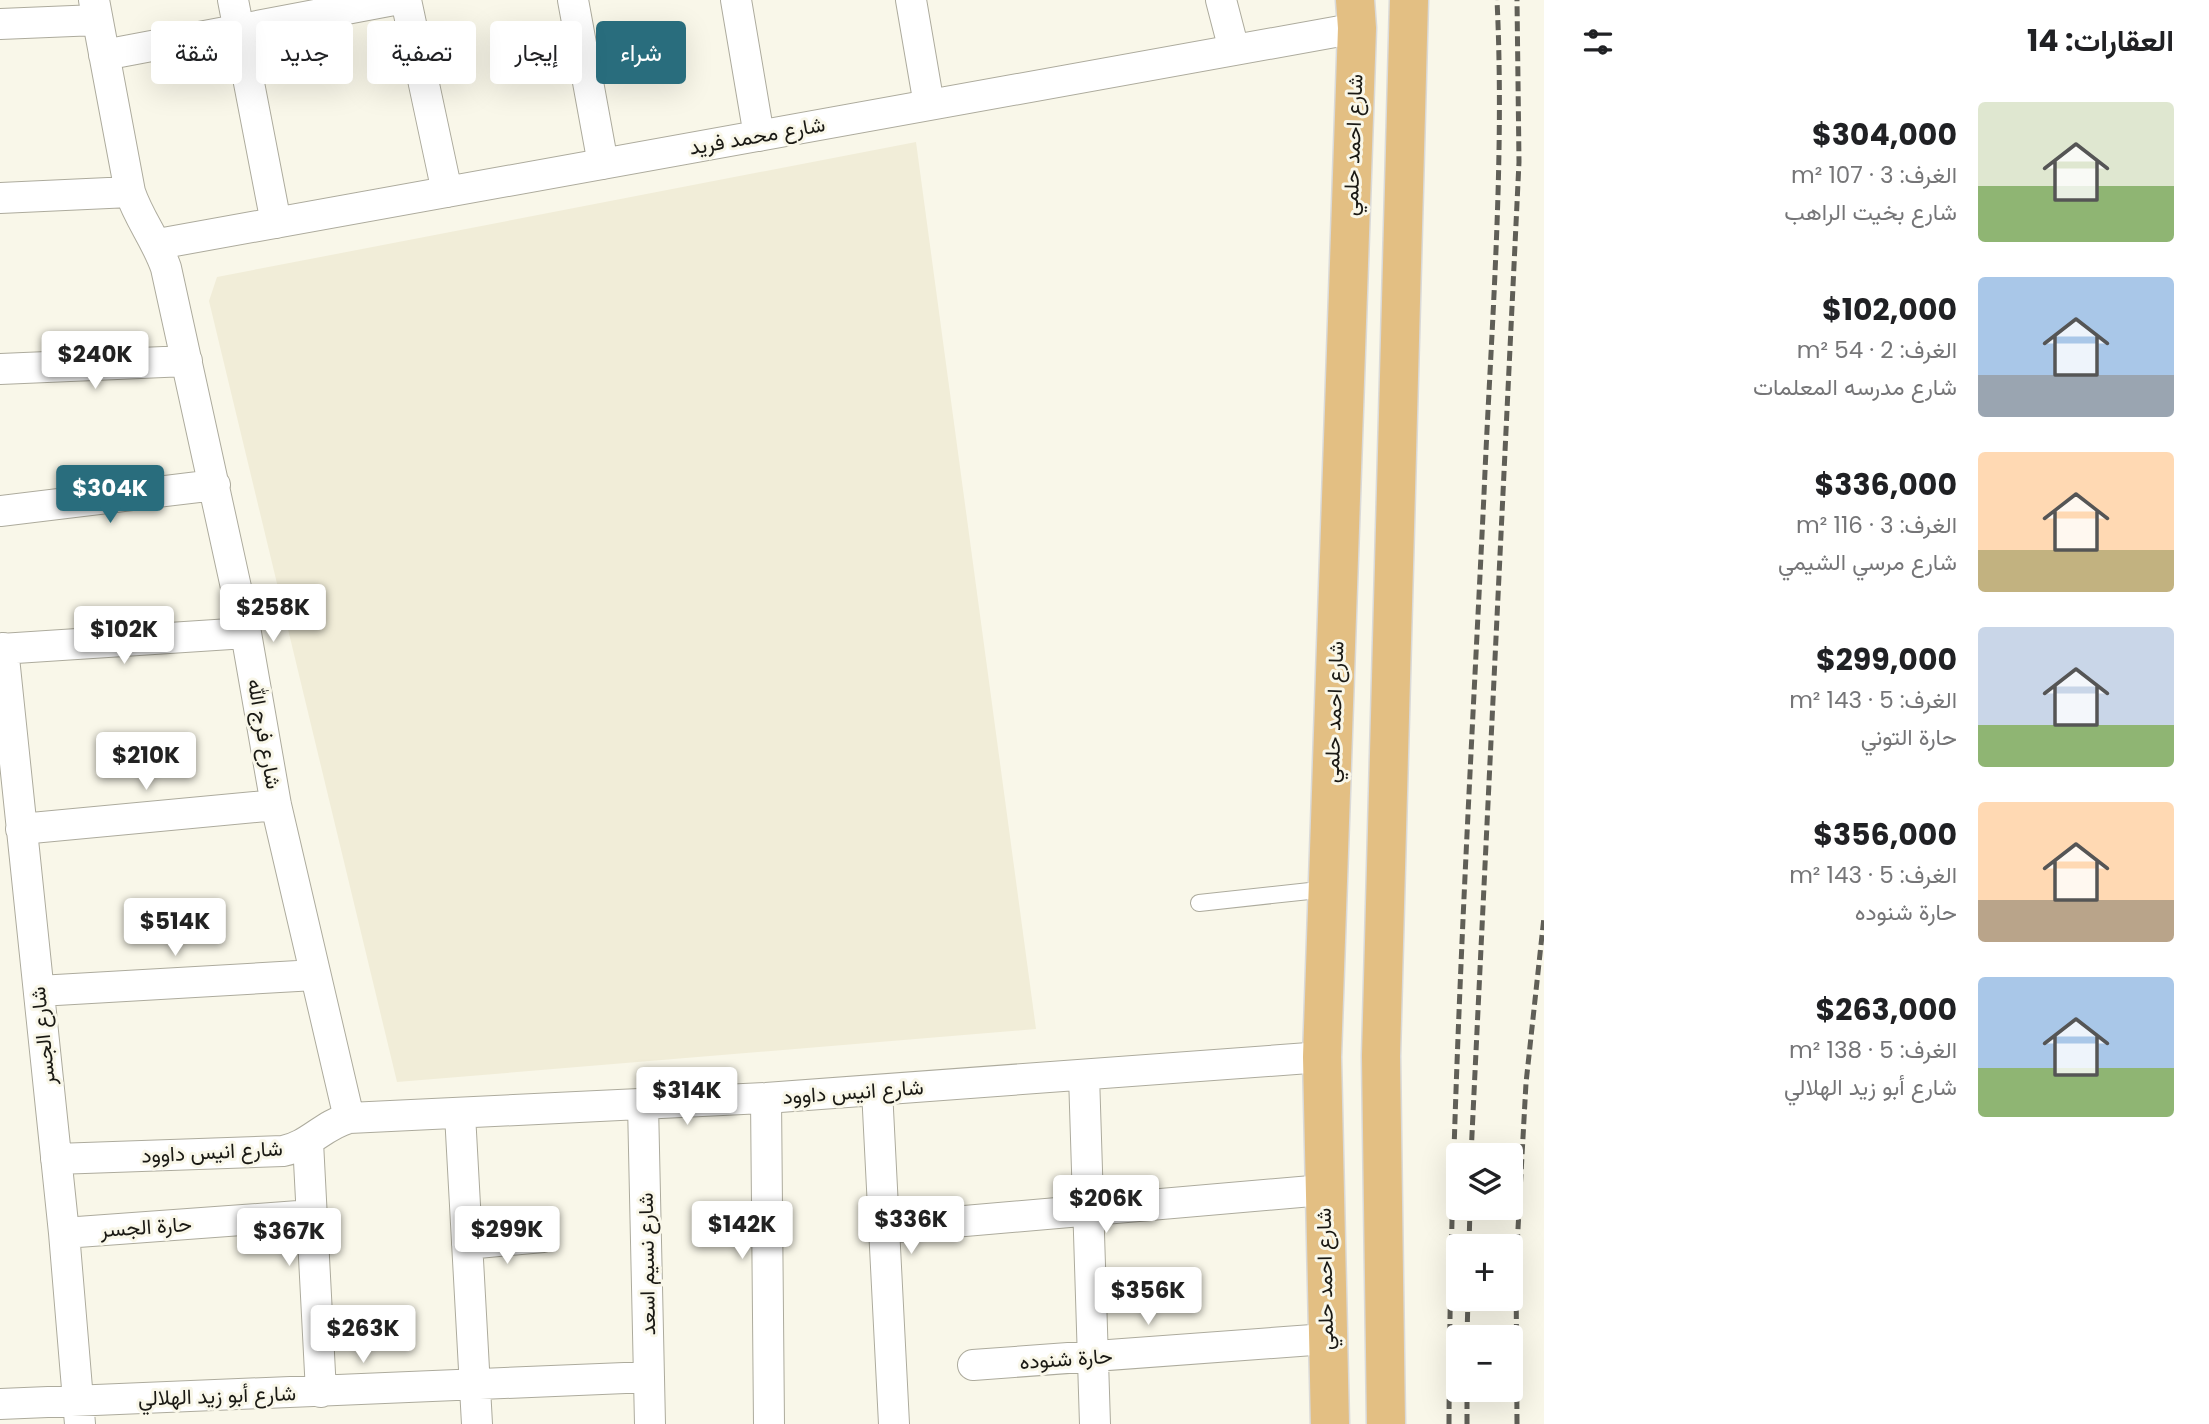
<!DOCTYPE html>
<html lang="ar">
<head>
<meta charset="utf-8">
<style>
  :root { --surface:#fff; --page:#f2f2f2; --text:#202124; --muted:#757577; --accent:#296d7d }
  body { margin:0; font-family:Poppins,Vazirmatn,sans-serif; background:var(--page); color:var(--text); direction:rtl; height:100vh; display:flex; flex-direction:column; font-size:26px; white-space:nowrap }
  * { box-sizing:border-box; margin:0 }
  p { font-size:23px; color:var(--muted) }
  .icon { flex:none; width:38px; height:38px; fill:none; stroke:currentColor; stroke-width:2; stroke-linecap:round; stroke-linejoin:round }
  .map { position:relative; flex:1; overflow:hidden; direction:ltr }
  .sheet { display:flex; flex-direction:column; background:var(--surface); width:665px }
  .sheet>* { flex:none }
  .guide { position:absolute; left:21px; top:21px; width:665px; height:63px; direction:rtl; display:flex; gap:14px }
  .fabs { position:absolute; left:1446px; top:1143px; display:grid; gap:14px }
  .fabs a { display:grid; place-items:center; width:77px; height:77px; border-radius:7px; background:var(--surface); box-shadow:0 7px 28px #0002; font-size:35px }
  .price { position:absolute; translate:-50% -60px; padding:0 16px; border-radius:7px; background:#fff; color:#222; font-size:23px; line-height:46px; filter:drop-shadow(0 2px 4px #0008) }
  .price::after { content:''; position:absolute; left:50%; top:42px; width:21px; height:16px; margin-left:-10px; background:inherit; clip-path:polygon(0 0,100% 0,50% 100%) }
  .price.current { background:var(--accent); color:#fff }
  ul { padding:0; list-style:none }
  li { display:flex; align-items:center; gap:21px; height:175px; padding:0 35px }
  li span { display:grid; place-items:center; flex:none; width:196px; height:140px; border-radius:7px; color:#555 }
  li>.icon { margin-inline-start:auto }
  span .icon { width:84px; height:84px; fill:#fffc; stroke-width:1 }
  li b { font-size:30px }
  h2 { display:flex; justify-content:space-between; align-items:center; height:84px; padding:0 35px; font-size:30px }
  .chip { padding:0 24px; border-radius:7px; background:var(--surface); box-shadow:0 7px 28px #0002; font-size:24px; line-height:63px }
  .chip.current { background:var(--accent); color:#fff }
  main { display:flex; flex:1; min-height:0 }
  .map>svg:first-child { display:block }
</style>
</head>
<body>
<main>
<section class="sheet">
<h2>العقارات: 14<svg class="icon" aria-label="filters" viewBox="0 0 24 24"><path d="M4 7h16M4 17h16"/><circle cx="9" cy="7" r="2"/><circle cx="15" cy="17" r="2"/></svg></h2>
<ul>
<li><span style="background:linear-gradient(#dfe7d0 60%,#8fb573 0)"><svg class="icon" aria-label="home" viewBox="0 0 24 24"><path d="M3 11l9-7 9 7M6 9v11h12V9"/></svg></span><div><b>$304,000</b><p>الغرف: 3 · 107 m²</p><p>شارع بخيت الراهب</p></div></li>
<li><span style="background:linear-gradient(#a9c7e8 70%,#9aa5b1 0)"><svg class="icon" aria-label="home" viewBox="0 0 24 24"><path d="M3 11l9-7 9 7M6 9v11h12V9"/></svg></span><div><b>$102,000</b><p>الغرف: 2 · 54 m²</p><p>شارع مدرسه المعلمات</p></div></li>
<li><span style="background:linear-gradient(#ffd9b3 70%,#c2b280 0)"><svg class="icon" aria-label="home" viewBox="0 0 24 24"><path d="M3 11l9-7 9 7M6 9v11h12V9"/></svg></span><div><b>$336,000</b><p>الغرف: 3 · 116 m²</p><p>شارع مرسي الشيمي</p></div></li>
<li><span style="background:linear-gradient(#c9d6e8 70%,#8fb573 0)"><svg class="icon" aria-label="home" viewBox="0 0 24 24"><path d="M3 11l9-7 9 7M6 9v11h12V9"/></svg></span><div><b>$299,000</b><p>الغرف: 5 · 143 m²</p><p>حارة التوني</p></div></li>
<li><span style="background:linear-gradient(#ffd9b3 70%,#b9a48a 0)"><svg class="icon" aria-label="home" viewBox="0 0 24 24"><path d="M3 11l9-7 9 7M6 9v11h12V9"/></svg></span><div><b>$356,000</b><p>الغرف: 5 · 143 m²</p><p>حارة شنوده</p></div></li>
<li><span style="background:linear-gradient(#a9c7e8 65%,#8fb573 0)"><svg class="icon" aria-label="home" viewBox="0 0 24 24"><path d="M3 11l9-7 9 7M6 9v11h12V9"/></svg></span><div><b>$263,000</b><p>الغرف: 5 · 138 m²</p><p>شارع أبو زيد الهلالي</p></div></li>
</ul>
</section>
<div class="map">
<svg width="1544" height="1424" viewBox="0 0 1544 1424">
  <rect width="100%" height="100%" fill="#f9f7e9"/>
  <path fill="#f1edd8" d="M 916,142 L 1036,1029 L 397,1082 L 209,301 L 217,277 Z"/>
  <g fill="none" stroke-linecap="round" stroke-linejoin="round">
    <g stroke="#adab9d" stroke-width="18">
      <path id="lane" d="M 1199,903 L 1328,889"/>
    </g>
    <g stroke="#adab9d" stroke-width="32">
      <path id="street" d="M 94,0 L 130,192 C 139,219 157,241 166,268 L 246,633 L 276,805 L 349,1118
        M 233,0 L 276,223
        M 406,0 L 447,192
        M 573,0 L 603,164
        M 736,0 L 759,136
        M 911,0 L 929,105
        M 1221,0 L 1234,50
        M 0,24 L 97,20
        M 104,55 L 394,0
        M 0,198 L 130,192
        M 158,244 L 1357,28
        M 0,369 L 187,361
        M 0,511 L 215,485
        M 3,648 L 64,1233 L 80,1424
        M 0,649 L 246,633
        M 21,829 L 276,805
        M 39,991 L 315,975
        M 1084,1075 L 1095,1424
        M 877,1090 L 894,1424
        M 766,1098 L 769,1424
        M 643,1104 L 650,1424
        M 460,1114 L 477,1424
        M 308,1142 L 321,1392
        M 56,1159 L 283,1151 C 309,1146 323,1125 349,1118 L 766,1098 L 1322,1057
        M 884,1228 L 1323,1190
        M 64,1233 L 312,1215
        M 467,1244 L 543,1237
        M 973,1365 L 1326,1339
        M 0,1404 L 649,1377"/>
    </g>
    <g stroke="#dadad9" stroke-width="41">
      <path id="primary" d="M 1330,1424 L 1322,1057 L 1357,28 L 1355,0
        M 1386,1424 L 1381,1056 L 1409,0"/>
    </g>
    <use href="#lane" stroke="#fff" stroke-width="16"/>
    <use href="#street" stroke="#fff" stroke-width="30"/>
    <use href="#primary" stroke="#e3bf83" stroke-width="38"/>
    <path stroke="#605f57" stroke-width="5" stroke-dasharray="10 5" stroke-linecap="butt" d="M 1471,1155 L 1519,162 L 1517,0
      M 1469,1246 L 1470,1208
      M 1467,1337 L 1468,1298
      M 1449,1424 C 1450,1114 1469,804 1484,494 C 1491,330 1505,164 1497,0
      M 1467,1424 L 1467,1390
      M 1517,1424 L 1516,1265 L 1526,1083 L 1544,917"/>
  </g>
  <g text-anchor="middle" stroke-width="6" stroke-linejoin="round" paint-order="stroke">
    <g font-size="21" fill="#1a1914" stroke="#f9f7e9">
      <text transform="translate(757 136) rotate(-10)" y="7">شارع محمد فريد</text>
      <text transform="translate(1353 145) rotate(-88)" y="7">شارع احمد حلمي</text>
      <text transform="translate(1334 712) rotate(-88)" y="7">شارع احمد حلمي</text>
      <text transform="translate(264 734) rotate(80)" y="7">شارع فرج الله</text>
      <text transform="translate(43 1036) rotate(-96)" y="7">شارع الجسر</text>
      <text transform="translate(853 1092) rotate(-4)" y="7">شارع انيس داوود</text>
      <text transform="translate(212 1152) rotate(-3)" y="7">شارع انيس داوود</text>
      <text transform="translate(146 1227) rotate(-4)" y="7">حارة الجسر</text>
      <text transform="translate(647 1264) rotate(-91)" y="7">شارع نسيم اسعد</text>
      <text transform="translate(1325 1279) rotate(-91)" y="7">شارع احمد حلمي</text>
      <text transform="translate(1066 1359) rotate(-4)" y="7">حارة شنوده</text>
      <text transform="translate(217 1396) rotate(-2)" y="7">شارع أبو زيد الهلالي</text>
    </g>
  </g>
</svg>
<div class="fabs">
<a><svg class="icon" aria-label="layers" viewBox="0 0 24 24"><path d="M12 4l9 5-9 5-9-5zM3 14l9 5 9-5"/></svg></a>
<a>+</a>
<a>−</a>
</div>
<b class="price" style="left:95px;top:391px">$240K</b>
<b class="price current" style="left:110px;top:525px">$304K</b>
<b class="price" style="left:273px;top:644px">$258K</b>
<b class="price" style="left:124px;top:666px">$102K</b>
<b class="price" style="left:146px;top:792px">$210K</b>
<b class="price" style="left:175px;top:958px">$514K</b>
<b class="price" style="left:687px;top:1127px">$314K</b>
<b class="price" style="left:1106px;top:1235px">$206K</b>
<b class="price" style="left:911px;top:1256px">$336K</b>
<b class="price" style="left:742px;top:1261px">$142K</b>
<b class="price" style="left:507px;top:1266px">$299K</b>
<b class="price" style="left:289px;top:1268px">$367K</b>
<b class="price" style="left:1148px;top:1327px">$356K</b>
<b class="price" style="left:363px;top:1365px">$263K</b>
<div class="guide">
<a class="chip current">شراء</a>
<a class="chip">إيجار</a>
<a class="chip">تصفية</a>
<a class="chip">جديد</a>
<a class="chip">شقة</a>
</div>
</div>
</main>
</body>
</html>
